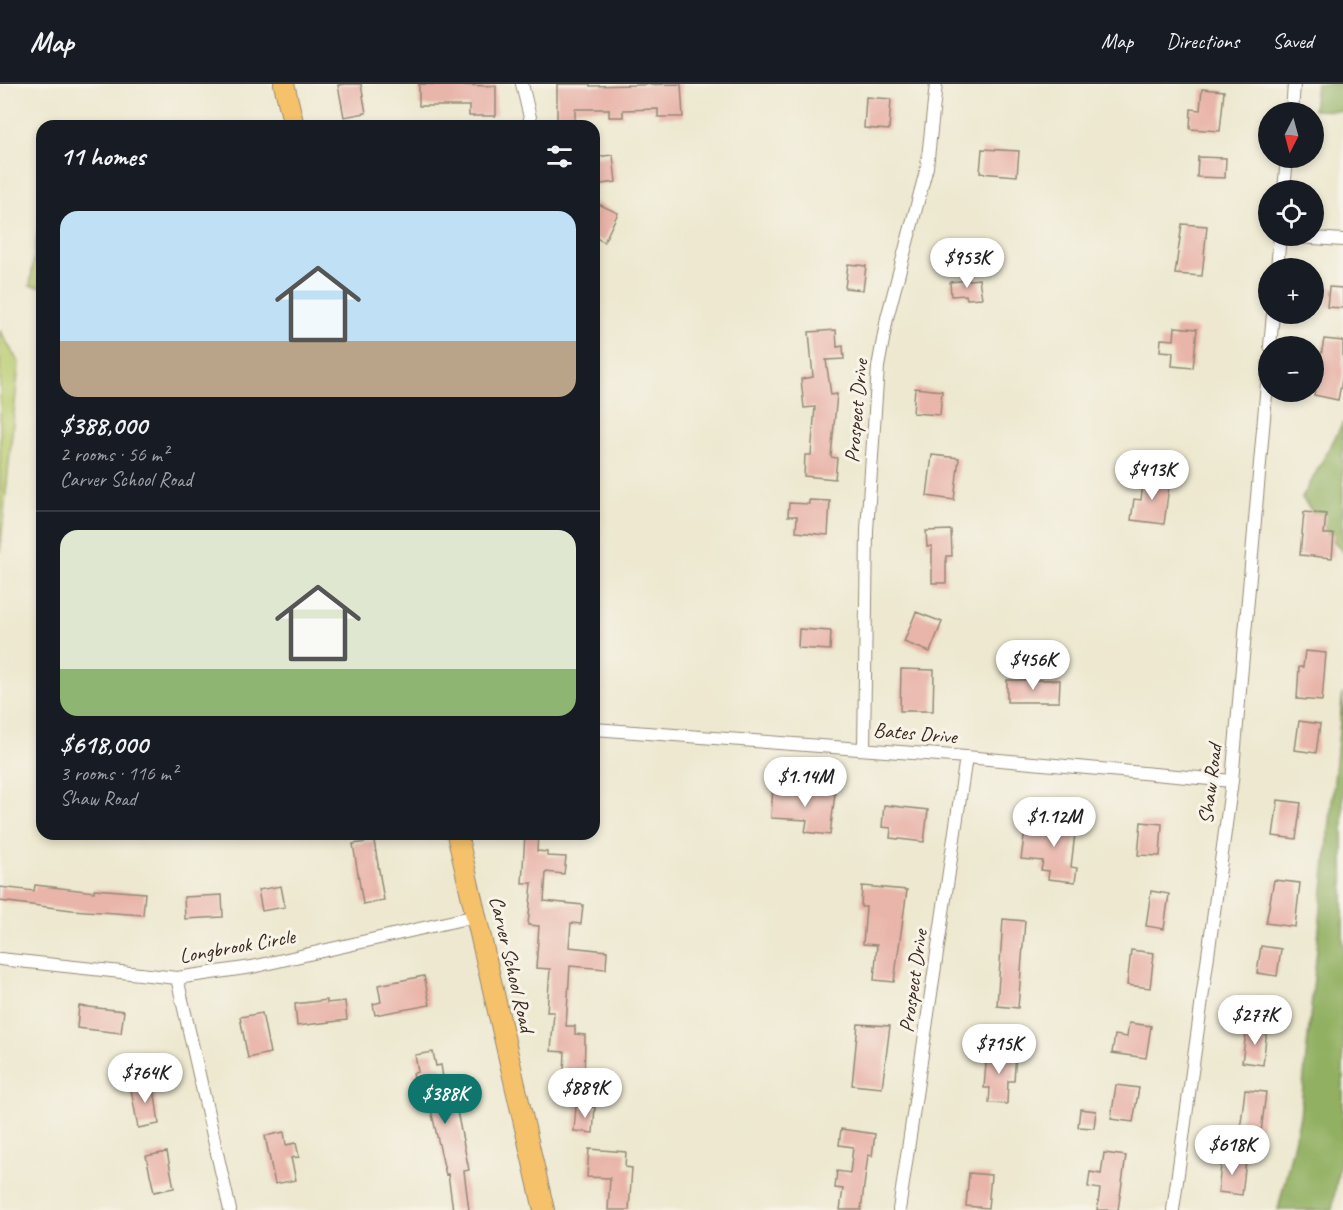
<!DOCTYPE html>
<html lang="en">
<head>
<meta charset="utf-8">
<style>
  :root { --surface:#171b24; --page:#20242c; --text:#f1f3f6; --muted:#9ea1a6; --line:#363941; --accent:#0f766e }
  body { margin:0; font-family:Caveat,sans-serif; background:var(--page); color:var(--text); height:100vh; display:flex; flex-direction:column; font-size:22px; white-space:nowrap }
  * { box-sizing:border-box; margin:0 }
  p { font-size:20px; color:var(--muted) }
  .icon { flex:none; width:33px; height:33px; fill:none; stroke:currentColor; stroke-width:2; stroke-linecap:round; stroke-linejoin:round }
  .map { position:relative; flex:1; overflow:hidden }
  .drawer { position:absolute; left:36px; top:36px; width:564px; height:720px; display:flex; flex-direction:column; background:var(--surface); border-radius:18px; box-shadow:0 3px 9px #0003 }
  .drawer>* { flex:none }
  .needle { width:39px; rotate:186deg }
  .controls { position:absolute; left:1258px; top:18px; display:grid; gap:12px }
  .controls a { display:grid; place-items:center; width:66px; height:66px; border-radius:50%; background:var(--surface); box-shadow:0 3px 9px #0003; font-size:30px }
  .price { position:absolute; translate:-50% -51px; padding:0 14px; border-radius:21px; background:#fff; color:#222; font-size:20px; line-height:39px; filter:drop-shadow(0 2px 3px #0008) }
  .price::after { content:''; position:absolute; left:50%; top:36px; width:18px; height:14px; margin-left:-9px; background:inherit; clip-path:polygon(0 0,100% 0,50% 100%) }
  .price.active { background:var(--accent); color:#fff }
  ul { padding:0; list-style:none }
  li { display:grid; align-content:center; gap:12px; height:318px; padding:0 24px }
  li+li { border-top:2px solid var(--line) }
  li span { display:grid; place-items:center; height:186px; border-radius:18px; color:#555 }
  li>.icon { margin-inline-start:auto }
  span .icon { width:108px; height:108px; fill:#fffc; stroke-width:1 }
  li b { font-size:26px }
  h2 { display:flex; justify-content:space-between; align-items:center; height:72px; padding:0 24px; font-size:26px }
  header { display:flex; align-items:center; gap:36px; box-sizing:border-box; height:84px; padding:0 30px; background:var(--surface); border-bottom:2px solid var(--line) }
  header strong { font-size:28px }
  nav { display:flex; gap:33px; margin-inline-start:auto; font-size:21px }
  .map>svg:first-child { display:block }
</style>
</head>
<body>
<header>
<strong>Map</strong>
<nav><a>Map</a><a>Directions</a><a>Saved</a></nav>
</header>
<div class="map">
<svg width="1343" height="1126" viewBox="0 0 1343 1126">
  <rect width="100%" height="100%" fill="#f7f3e8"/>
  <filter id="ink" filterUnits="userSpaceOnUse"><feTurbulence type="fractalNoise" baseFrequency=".0167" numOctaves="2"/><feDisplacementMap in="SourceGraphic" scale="12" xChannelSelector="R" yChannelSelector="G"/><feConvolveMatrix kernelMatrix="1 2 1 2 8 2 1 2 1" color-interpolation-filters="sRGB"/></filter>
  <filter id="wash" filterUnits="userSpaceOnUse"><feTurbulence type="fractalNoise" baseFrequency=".008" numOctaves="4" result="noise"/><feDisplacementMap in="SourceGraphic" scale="24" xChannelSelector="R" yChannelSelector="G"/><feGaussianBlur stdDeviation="1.35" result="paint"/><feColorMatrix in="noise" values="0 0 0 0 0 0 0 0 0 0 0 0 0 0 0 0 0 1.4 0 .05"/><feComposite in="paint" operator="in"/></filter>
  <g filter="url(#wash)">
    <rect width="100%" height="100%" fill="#ede8cf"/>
    <path fill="#b9cc6f" stroke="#7a7b46" stroke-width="1.5" d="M 42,118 L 42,203 L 30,202 Z
      M 0,247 L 19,279 L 0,468 Z"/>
    <path fill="#92b062" stroke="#666d40" stroke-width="1.5" d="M 1316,0 L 1343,0 L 1343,27 L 1313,26 Z
      M 1343,339 L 1343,469 L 1302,414 Z
      M 1343,609 L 1343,1058 L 1332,1126 L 1278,1126 L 1300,1032 Z"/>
    <g id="blocks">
      <path fill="#e9b4a9" d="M 346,0 L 361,0 L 366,29 L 344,33 L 338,1 Z
        M 419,0 L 496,2 L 496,32 L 469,32 L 469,22 L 419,22 Z
        M 557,0 L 590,0 L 590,2 L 681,0 L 683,33 L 658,33 L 658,25 L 623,26 L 623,33 L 609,33 L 609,25 L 575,25 L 575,36 L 557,36 Z
        M 1202,5 L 1224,7 L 1220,47 L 1190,45 L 1191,25 L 1200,26 Z
        M 866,13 L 891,15 L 889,46 L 864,44 Z
        M 982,65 L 1019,67 L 1017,92 L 980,89 Z
        M 613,71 L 616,98 L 594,101 L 594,73 Z
        M 1198,73 L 1226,74 L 1225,94 L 1197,93 Z
        M 594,118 L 618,129 L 604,158 L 594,153 Z
        M 1182,140 L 1207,142 L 1202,192 L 1175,190 Z
        M 848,180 L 866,182 L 863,206 L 845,204 Z
        M 979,195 L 982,214 L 967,215 L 966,211 L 951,212 L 950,198 Z
        M 1329,203 L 1343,204 L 1343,224 L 1327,223 Z
        M 1175,243 L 1197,245 L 1193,284 L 1172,282 L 1173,268 L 1160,267 L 1161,255 L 1174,256 Z
        M 836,246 L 837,263 L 843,262 L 844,275 L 826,276 L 831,311 L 837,310 L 831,373 L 837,374 L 835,395 L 804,392 L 805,371 L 811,371 L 815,323 L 804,324 L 801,295 L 813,293 L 809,248 Z
        M 1324,255 L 1343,257 L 1343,291 L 1338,316 L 1314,311 Z
        M 915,304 L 942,307 L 940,331 L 913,329 Z
        M 932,371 L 959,374 L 954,416 L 927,412 Z
        M 1144,392 L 1170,395 L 1164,440 L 1131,436 L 1134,415 L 1141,416 Z
        M 809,416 L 830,417 L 828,451 L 796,448 L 797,432 L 788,432 L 789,419 L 809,420 Z
        M 1304,428 L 1326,430 L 1324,450 L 1334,450 L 1332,474 L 1300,471 Z
        M 951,446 L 952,472 L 946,472 L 946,499 L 932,499 L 932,462 L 927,463 L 926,447 Z
        M 916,528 L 942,538 L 930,568 L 904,558 Z
        M 799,545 L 831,547 L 830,566 L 798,564 Z
        M 1305,567 L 1326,569 L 1322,617 L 1297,615 L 1299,583 L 1303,583 Z
        M 901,585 L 934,586 L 933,627 L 900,627 Z
        M 1007,596 L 1060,596 L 1059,618 L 1007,618 Z
        M 1299,637 L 1320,640 L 1316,669 L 1295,666 Z
        M 773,702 L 835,709 L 830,751 L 805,748 L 807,736 L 771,734 Z
        M 1278,716 L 1301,719 L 1296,755 L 1273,752 Z
        M 884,721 L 928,726 L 924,758 L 890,754 L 891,744 L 882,743 Z
        M 1053,730 L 1077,733 L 1071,783 L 1077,784 L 1075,798 L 1048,795 L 1049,787 L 1041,786 L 1043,777 L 1021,775 L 1025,746 L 1050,749 Z
        M 1141,738 L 1162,740 L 1160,772 L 1138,771 Z
        M 525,750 L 538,750 L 537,767 L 547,768 L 547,772 L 566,773 L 564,790 L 546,788 L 544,817 L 583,821 L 581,840 L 571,839 L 569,863 L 607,867 L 606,885 L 570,882 L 566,942 L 575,942 L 575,950 L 585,951 L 584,1008 L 563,1007 L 565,968 L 551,967 L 554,928 L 547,928 L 550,885 L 536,884 L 539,842 L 528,841 L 532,799 L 522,799 Z
        M 374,757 L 384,816 L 363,820 L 353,760 Z
        M 1274,796 L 1300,799 L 1295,843 L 1266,839 Z
        M 35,801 L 94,808 L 94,805 L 145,809 L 143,831 L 72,826 L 0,817 L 0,803 L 34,807 Z
        M 281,802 L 285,823 L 262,827 L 258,806 Z
        M 862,802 L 907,806 L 894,898 L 874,896 L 877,861 L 863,860 L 866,823 L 861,823 Z
        M 1151,807 L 1169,810 L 1164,845 L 1146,842 Z
        M 222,811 L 223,833 L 185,835 L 184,813 Z
        M 1003,835 L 1025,837 L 1018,924 L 997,922 Z
        M 1261,862 L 1281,865 L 1277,892 L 1257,889 Z
        M 1131,866 L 1154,869 L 1150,904 L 1127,901 Z
        M 424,892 L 430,921 L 375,931 L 373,920 L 381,918 L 378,901 Z
        M 327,916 L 327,919 L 345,917 L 347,936 L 297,942 L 295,920 Z
        M 79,922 L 124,927 L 121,949 L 77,944 Z
        M 262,929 L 270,969 L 248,974 L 240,933 Z
        M 1129,939 L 1151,942 L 1146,974 L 1112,969 L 1115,951 L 1127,953 Z
        M 858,940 L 890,942 L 882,1004 L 852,1001 Z
        M 1247,942 L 1267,945 L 1263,981 L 1242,978 Z
        M 987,967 L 1016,969 L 1014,997 L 1008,997 L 1007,1020 L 989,1019 L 990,1004 L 984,1004 Z
        M 433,968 L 436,982 L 441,981 L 444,1000 L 451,998 L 469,1086 L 464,1087 L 469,1126 L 453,1126 L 448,1090 L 446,1091 L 431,1026 L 429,1026 L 426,1011 L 418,1012 L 413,989 L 418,988 L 415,971 Z
        M 153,996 L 159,1040 L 138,1044 L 130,1000 Z
        M 1116,1001 L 1139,1004 L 1133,1038 L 1111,1035 Z
        M 1245,1006 L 1266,1008 L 1260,1057 L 1239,1055 Z
        M 576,1022 L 595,1023 L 593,1049 L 574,1047 Z
        M 1080,1025 L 1096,1027 L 1094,1044 L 1078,1043 Z
        M 841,1045 L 875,1050 L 872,1072 L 868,1071 L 861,1126 L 840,1126 L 843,1105 L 835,1104 L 837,1087 L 850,1089 L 853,1063 L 839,1061 Z
        M 284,1048 L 286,1061 L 296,1059 L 299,1073 L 291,1074 L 296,1096 L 275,1100 L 265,1052 Z
        M 589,1065 L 626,1068 L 625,1083 L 632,1084 L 629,1126 L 608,1126 L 610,1094 L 587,1093 Z
        M 167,1068 L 174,1104 L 154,1108 L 146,1072 Z
        M 1104,1069 L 1126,1072 L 1118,1126 L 1097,1126 L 1100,1105 L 1088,1103 L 1090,1088 L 1101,1090 Z
        M 1222,1073 L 1246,1076 L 1242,1111 L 1218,1108 Z
        M 969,1089 L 991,1091 L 988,1124 L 966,1122 Z"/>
    </g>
  </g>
  <g filter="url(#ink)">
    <use href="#blocks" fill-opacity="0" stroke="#948976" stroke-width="1.5"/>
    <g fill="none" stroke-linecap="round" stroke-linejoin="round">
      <g stroke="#948976" stroke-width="14">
        <path id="street" d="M 522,0 L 532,42
          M 1292,28 L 1294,0
          M 1284,106 L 1287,74
          M 1283,152 L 1343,156
          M 1277,184 L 1280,152
          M 1270,262 L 1273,230
          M 594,645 L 966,673 L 1232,697
          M 864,665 L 867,446 L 878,283 L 887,234 L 927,83 L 936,0
          M 0,875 L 177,894 L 252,883 L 476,832
          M 177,894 L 230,1126
          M 899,1126 L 966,673
          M 1173,1126 L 1232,697 L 1269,277"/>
      </g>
      <g stroke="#948976" stroke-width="22">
        <path id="primary" d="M 284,0 L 294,42
          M 457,750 L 544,1126"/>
      </g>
      <use href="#street" stroke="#fff" stroke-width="12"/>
      <use href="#primary" stroke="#f5c16b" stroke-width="20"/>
    </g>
  </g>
  <g text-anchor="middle" stroke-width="6" stroke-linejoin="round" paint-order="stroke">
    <g font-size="21" fill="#3b2a1e" stroke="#f7f3e8">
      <text transform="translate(856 327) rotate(-85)" y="7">Prospect Drive</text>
      <text transform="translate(915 649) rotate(5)" y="7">Bates Drive</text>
      <text transform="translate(1210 700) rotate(-83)" y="7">Shaw Road</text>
      <text transform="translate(237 862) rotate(-10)" y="7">Longbrook Circle</text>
      <text transform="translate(512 880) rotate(77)" y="7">Carver School Road</text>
      <text transform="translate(913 897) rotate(-82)" y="7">Prospect Drive</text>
    </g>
  </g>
</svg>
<div class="controls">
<a><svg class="needle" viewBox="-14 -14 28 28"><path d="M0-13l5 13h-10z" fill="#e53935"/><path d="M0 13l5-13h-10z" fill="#9ea1a6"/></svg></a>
<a><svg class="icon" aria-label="locate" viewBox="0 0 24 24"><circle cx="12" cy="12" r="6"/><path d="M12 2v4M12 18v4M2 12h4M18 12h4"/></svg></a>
<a>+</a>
<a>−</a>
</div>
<b class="price" style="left:967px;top:205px">$953K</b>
<b class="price" style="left:1152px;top:417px">$413K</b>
<b class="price" style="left:1033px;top:607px">$456K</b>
<b class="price" style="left:805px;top:724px">$1.14M</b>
<b class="price" style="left:1054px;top:764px">$1.12M</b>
<b class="price" style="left:1255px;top:962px">$277K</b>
<b class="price" style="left:999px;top:991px">$715K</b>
<b class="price" style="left:145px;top:1020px">$764K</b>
<b class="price" style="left:585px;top:1035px">$889K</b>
<b class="price active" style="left:445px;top:1041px">$388K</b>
<b class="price" style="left:1232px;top:1092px">$618K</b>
<section class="drawer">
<h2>11 homes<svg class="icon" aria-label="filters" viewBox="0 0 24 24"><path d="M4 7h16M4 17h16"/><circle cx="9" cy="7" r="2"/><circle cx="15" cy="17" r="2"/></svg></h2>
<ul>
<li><span style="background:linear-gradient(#bfe0f5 70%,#b9a48a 0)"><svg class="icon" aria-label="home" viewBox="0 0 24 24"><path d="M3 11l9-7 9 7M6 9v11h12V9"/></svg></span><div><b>$388,000</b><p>2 rooms · 56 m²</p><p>Carver School Road</p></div></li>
<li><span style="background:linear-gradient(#dfe7d0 75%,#8fb573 0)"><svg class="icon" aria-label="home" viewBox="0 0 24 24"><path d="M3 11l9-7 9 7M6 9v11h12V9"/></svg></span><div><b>$618,000</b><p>3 rooms · 116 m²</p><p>Shaw Road</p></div></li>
</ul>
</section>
</div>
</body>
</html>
